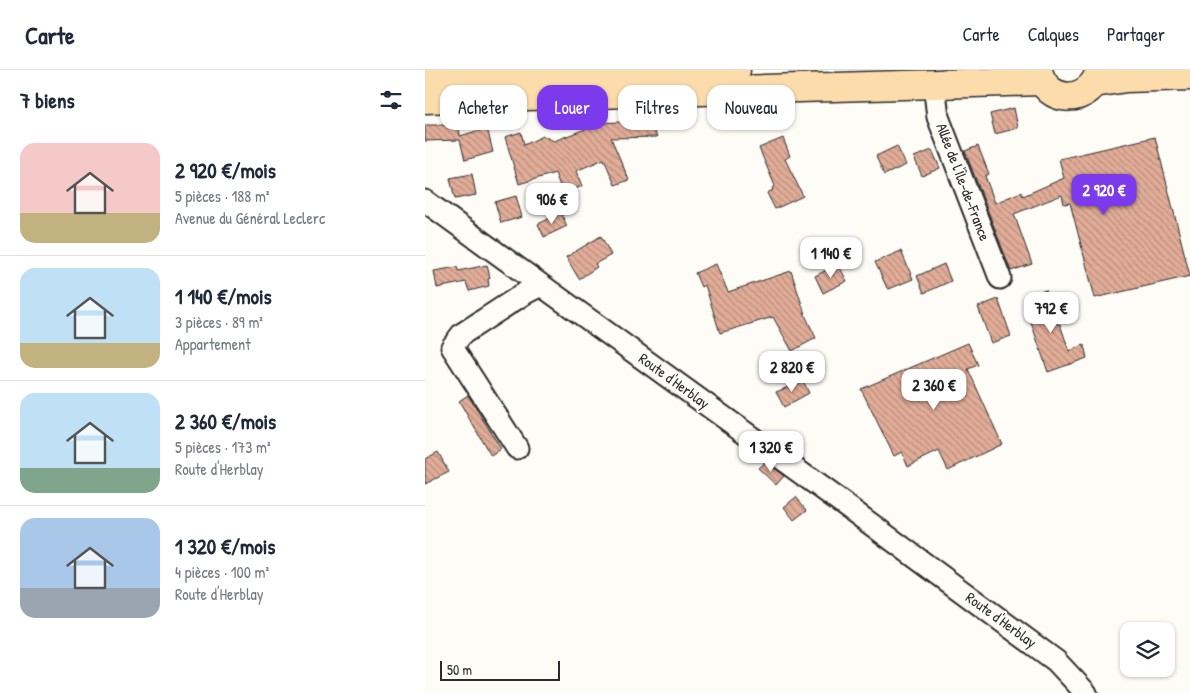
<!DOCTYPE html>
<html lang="fr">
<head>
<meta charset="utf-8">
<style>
  :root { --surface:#fff; --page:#f6f6f7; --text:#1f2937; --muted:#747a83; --line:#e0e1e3; --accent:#7c3aed }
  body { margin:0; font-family:"Patrick Hand",sans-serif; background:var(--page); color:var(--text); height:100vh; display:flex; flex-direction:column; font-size:19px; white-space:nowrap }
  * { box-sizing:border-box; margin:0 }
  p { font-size:16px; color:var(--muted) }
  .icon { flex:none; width:28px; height:28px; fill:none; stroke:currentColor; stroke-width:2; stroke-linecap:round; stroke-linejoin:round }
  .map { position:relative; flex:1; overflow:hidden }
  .side { display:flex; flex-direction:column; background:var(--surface); width:425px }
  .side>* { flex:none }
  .banner { position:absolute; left:15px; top:15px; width:475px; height:45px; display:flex; gap:10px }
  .controls { position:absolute; left:695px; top:552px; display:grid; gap:10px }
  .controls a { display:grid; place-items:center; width:55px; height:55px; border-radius:10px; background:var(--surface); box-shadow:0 1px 4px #0004; font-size:25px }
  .scale { position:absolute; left:15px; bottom:12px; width:120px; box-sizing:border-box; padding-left:5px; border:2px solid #2b2b2b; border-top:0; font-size:14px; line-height:18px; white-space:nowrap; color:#2b2b2b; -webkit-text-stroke:4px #fdfcf7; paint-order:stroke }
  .price { position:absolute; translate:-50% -42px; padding:0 11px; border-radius:10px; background:#fff; color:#222; font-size:16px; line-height:32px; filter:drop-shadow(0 1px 2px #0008) }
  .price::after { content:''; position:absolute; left:50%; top:30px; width:15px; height:11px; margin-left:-8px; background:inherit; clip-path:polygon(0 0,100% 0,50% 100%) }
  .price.active { background:var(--accent); color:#fff }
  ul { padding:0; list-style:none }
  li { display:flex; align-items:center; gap:15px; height:125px; padding:0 20px }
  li+li { border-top:1px solid var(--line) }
  li span { display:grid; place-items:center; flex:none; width:140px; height:100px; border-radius:15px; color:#555 }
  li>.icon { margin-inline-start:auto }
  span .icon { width:60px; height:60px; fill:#fffc; stroke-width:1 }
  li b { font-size:21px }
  h2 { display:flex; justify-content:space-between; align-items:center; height:60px; padding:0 20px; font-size:21px }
  .tag { padding:0 18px; border-radius:15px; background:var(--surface); box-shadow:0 1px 4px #0004; font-size:18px; line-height:45px }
  .tag.active { background:var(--accent); color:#fff }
  header { display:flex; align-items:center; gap:30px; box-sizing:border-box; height:70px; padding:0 25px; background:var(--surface); border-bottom:1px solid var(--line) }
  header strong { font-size:24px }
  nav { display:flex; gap:28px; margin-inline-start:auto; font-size:18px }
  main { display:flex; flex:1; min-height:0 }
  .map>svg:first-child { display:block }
</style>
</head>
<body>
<header>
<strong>Carte</strong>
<nav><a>Carte</a><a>Calques</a><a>Partager</a></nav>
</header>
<main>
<section class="side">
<h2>7 biens<svg class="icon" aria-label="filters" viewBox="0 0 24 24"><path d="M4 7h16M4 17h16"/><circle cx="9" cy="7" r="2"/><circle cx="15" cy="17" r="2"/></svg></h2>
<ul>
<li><span style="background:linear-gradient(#f6c9c9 70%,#c2b280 0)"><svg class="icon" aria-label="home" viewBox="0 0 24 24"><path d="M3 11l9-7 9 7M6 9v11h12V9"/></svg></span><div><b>2 920 €/mois</b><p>5 pièces · 188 m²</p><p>Avenue du Général Leclerc</p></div></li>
<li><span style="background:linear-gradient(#bfe0f5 75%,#c2b280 0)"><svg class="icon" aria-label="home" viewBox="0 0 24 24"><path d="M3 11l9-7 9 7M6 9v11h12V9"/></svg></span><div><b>1 140 €/mois</b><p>3 pièces · 89 m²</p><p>Appartement</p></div></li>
<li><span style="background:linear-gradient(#bfe0f5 75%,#7fa58c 0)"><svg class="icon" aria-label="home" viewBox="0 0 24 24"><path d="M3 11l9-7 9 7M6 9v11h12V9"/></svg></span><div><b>2 360 €/mois</b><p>5 pièces · 173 m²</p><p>Route d'Herblay</p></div></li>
<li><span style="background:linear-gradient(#a9c7e8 70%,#9aa5b1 0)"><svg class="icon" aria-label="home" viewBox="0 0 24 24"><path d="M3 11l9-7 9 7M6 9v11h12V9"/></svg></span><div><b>1 320 €/mois</b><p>4 pièces · 100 m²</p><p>Route d'Herblay</p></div></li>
</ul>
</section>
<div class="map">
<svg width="765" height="623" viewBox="0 0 765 623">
  <defs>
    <pattern id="building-back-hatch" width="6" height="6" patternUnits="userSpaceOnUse" patternTransform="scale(1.25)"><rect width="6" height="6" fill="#e2ad98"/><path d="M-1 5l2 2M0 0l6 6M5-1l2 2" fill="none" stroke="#b78d7c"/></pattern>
  </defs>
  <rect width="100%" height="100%" fill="#fdfcf7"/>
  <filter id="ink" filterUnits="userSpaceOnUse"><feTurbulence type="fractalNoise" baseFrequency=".02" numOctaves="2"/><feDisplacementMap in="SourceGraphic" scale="10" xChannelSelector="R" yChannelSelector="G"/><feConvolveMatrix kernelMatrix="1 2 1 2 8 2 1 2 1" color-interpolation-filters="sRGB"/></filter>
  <g filter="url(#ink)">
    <path fill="url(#building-back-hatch)" stroke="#2b2b2b" d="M 589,38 L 593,58 L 570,64 L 565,44 Z
      M 224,51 L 232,67 L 186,68 L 204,110 L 190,115 L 179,89 L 151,101 L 157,116 L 138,124 L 130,103 L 94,114 L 80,67 L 96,62 L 99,75 L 118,66 L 129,71 L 168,56 L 167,53 Z
      M 0,55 L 31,55 L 31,56 L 34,56 L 35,66 L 62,58 L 68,82 L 40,90 L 35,70 L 0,71 Z
      M 730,67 L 765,206 L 670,228 L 645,133 L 639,134 L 637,125 L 589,144 L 607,194 L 586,201 L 540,81 L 553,76 L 564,104 L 560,106 L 570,133 L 596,122 L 598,126 L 639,108 L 634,89 Z
      M 358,68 L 365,86 L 360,89 L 378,126 L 350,139 L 342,123 L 348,120 L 347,118 L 350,116 L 334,78 Z
      M 472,76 L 481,95 L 459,105 L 451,86 Z
      M 507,80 L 515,98 L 497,106 L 489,87 Z
      M 47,104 L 51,125 L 30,129 L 25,108 Z
      M 91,126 L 97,147 L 76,153 L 70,132 Z
      M 136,143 L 142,156 L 119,167 L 113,154 Z
      M 176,166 L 186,185 L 170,194 L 172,197 L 154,209 L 141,187 Z
      M 476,181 L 488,209 L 464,219 L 462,218 L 450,192 Z
      M 291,194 L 303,222 L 366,201 L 381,247 L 391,268 L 367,281 L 348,247 L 295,263 L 280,215 L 276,217 L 270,203 Z
      M 413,194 L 422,211 L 398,223 L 390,206 Z
      M 519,194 L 526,211 L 499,223 L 492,206 Z
      M 62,195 L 65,208 L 63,209 L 64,216 L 44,221 L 41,212 L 12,218 L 9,201 L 32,197 L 33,201 Z
      M 621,220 L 633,255 L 635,254 L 644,281 L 659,275 L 662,288 L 623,302 L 600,235 L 602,234 L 599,227 Z
      M 573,229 L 586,266 L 566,273 L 553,237 Z
      M 543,273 L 553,295 L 543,299 L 577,374 L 523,400 L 514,381 L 483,396 L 477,382 L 469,386 L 436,319 Z
      M 378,311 L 384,323 L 359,337 L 351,322 Z
      M 43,325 L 76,379 L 66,386 L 34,331 Z
      M 13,382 L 24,402 L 0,414 L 0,389 Z
      M 340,392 L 359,406 L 351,415 L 333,398 Z
      M 371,427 L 382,440 L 369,450 L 359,437 Z"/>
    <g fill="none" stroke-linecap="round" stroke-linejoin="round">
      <g stroke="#2b2b2b" stroke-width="25">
        <path id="minor" d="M 509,13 L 513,47 L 575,208
          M 0,131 L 416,432 L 631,591 L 661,623
          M 92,378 L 27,277 L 37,264 L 100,223 L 116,215"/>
      </g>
      <g stroke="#2b2b2b" stroke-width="31">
        <path id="major" d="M 613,0 C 621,36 666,35 675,0
          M 0,9 L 311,0
          M 669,13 L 701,8 L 765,6
          M 0,29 L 617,11"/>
      </g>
      <use href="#minor" stroke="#fdfcf7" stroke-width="21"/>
      <use href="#major" stroke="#fddcac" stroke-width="28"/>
    </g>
  </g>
  <g text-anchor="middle" stroke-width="4" stroke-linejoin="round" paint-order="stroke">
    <g font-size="15" fill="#2b2b2b" stroke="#fdfcf7">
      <text transform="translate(538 112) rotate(69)" y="5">Allée de l'Île-de-France</text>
      <text transform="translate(249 311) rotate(36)" y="5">Route d'Herblay</text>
      <text transform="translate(576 550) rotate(36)" y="5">Route d'Herblay</text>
    </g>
  </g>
</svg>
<div class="controls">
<a><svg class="icon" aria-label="layers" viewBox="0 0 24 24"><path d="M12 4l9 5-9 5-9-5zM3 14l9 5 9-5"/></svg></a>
</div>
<div class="scale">50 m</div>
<b class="price active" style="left:679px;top:146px">2 920 €</b>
<b class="price" style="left:127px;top:155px">906 €</b>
<b class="price" style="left:406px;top:209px">1 140 €</b>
<b class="price" style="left:626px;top:264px">792 €</b>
<b class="price" style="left:367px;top:323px">2 820 €</b>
<b class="price" style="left:509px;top:341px">2 360 €</b>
<b class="price" style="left:346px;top:403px">1 320 €</b>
<div class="banner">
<a class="tag">Acheter</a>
<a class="tag active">Louer</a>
<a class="tag">Filtres</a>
<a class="tag">Nouveau</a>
</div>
</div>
</main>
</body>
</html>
